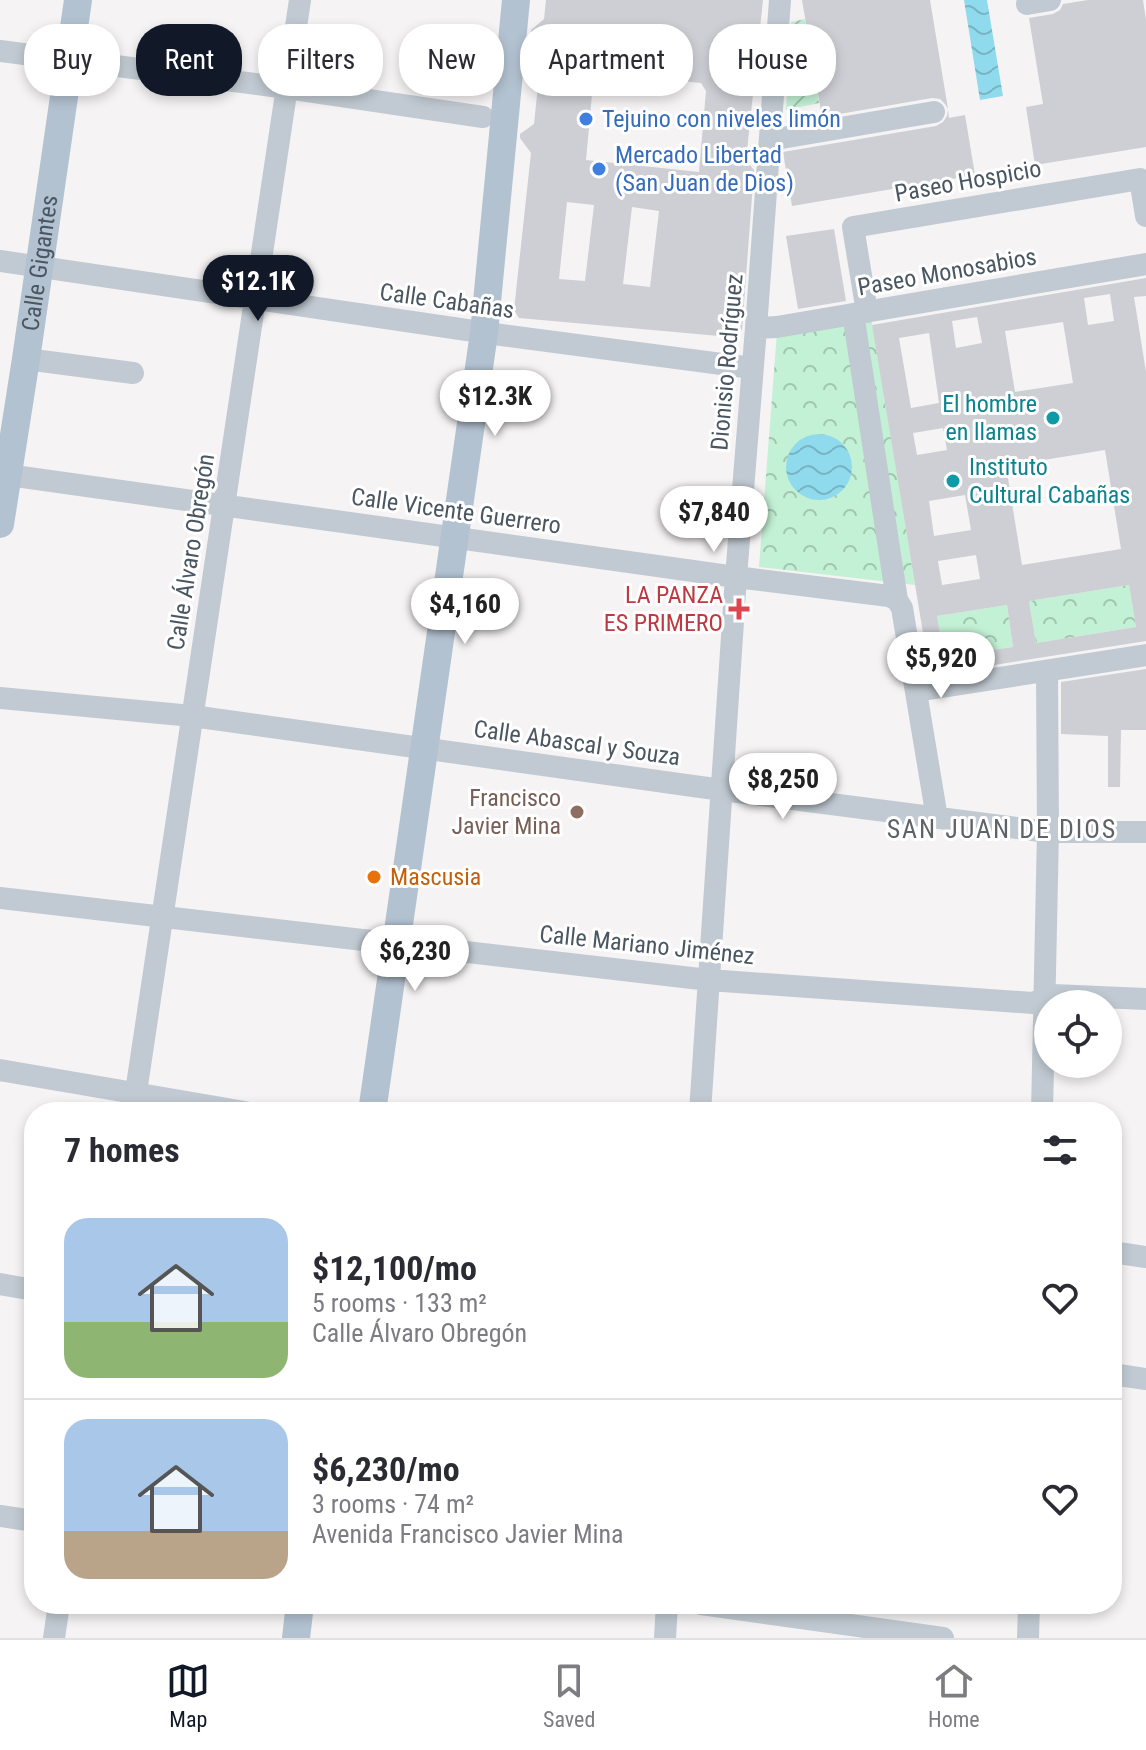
<!DOCTYPE html>
<html lang="en">
<head>
<meta charset="utf-8">
<style>
  :root { --surface:#fff; --page:#f7f7f7; --text:#2b2b33; --muted:#7c7c81; --line:#e1e1e2; --accent:#111827 }
  body { margin:0; font-family:"Roboto Condensed",sans-serif; background:var(--page); color:var(--text); height:100vh; display:flex; flex-direction:column; font-size:30px; white-space:nowrap }
  * { box-sizing:border-box; margin:0 }
  p { font-size:26px; color:var(--muted) }
  .icon { flex:none; width:44px; height:44px; fill:none; stroke:currentColor; stroke-width:2; stroke-linecap:round; stroke-linejoin:round }
  .map { position:relative; flex:1; overflow:hidden }
  .details { position:absolute; left:24px; top:1102px; width:1098px; height:512px; display:flex; flex-direction:column; background:var(--surface); border-radius:32px; box-shadow:0 4px 12px #0003 }
  .details>* { flex:none }
  .hud { position:absolute; left:24px; top:24px; width:1098px; height:72px; display:flex; gap:16px }
  .buttons { position:absolute; left:1034px; top:990px; display:grid; gap:16px }
  .buttons a { display:grid; place-items:center; width:88px; height:88px; border-radius:50%; background:var(--surface); box-shadow:0 4px 12px #0003; font-size:40px }
  .price { position:absolute; translate:-50% -68px; padding:0 18px; border-radius:28px; background:#fff; color:#222; font-size:26px; line-height:52px; filter:drop-shadow(0 2px 4px #0008) }
  .price::after { content:''; position:absolute; left:50%; top:48px; width:24px; height:18px; margin-left:-12px; background:inherit; clip-path:polygon(0 0,100% 0,50% 100%) }
  .price.selected { background:var(--accent); color:#fff }
  ul { padding:0; list-style:none }
  li { display:flex; align-items:center; gap:24px; height:200px; padding:0 40px }
  li+li { border-top:2px solid var(--line) }
  li span { display:grid; place-items:center; flex:none; width:224px; height:160px; border-radius:24px; color:#555 }
  li>.icon { margin-inline-start:auto }
  span .icon { width:96px; height:96px; fill:#fffc; stroke-width:1 }
  li b { font-size:34px }
  h2 { display:flex; justify-content:space-between; align-items:center; height:96px; padding:0 40px; font-size:34px }
  .tag { padding:0 28px; border-radius:32px; background:var(--surface); box-shadow:0 4px 12px #0003; font-size:28px; line-height:72px }
  .tag.selected { background:var(--accent); color:#fff }
  .menu { display:flex; justify-content:space-around; align-items:center; height:112px; border-top:2px solid var(--line); background:var(--surface); font-size:22px; color:var(--muted) }
  .menu a { display:grid; justify-items:center; gap:4px }
  .menu .selected { color:var(--accent) }
  .map>svg:first-child { display:block }
</style>
</head>
<body>
<div class="map">
<svg width="1146" height="1638" viewBox="0 0 1146 1638">
  <defs>
    <pattern id="forest-crowns" width="20" height="18" patternUnits="userSpaceOnUse" patternTransform="scale(2)"><rect width="20" height="18" fill="#c3f1d5"/><path d="M2 6a3 3 0 1 1 6 0M12 15a3 3 0 1 1 6 0" fill="none" stroke="#a0c6b0"/></pattern>
    <pattern id="garden-furrows" width="10" height="10" patternUnits="userSpaceOnUse" patternTransform="scale(2)"><rect width="10" height="10" fill="#c3f1d5"/><path d="M-1 1l2-2M0 10L10 0M9 11l2-2" fill="none" stroke="#a0c6b0"/></pattern>
    <pattern id="water-waves" width="16" height="10" patternUnits="userSpaceOnUse" patternTransform="scale(2)"><rect width="16" height="10" fill="#90daee"/><path d="M0 5q4-4 8 0t8 0" fill="none" stroke="#78b4c4"/></pattern>
  </defs>
  <rect width="100%" height="100%" fill="#f5f3f3"/>
  <path fill="url(#forest-crowns)" d="M 871,317 L 915,585 L 759,567 L 777,332 Z
    M 1129,585 L 1136,627 L 1036,643 L 1029,601 Z
    M 1007,605 L 1013,647 L 944,657 L 937,616 Z"/>
  <path fill="url(#garden-furrows)" d="M 805,19 L 809,40 L 789,43 L 791,22 Z
    M 811,55 L 819,103 L 786,110 L 789,59 Z"/>
  <path fill="url(#water-waves)" d="M 964,0 L 987,0 L 1003,96 L 980,100 Z
    M786 467a33 33 0 1 1 66 0a33 33 0 1 1-66 0Z"/>
  <path fill="#cdcfd5" fill-rule="evenodd" d="M 546,0 L 763,0 L 746,160 L 754,170 L 742,330 L 731,329 L 730,337 L 519,318 L 514,310 L 531,153 L 520,138 L 520,134 L 534,124 L 541,57 L 530,43 L 531,30 L 544,19 ZM 594,73 L 701,83 L 706,91 L 699,172 L 586,160 ZM 567,202 L 594,205 L 585,281 L 559,279 ZM 632,207 L 659,211 L 650,287 L 623,284 Z
    M 802,0 L 930,0 L 948,109 L 945,104 L 940,99 L 932,98 L 822,117 Z
    M 1088,0 L 1143,0 L 1146,20 L 1146,147 L 1035,165 L 1026,107 L 1043,104 L 1029,18 L 1053,14 L 1060,10 L 1063,4 Z
    M 948,110 L 949,118 L 965,115 L 975,175 L 792,206 L 783,152 L 936,126 L 943,122 L 947,116 Z
    M 834,229 L 846,301 L 798,309 L 786,236 Z
    M 1146,278 L 1146,296 L 1134,297 L 1146,372 L 1146,641 L 930,675 L 872,325 ZM 1110,294 L 1114,321 L 1088,325 L 1084,298 ZM 977,317 L 982,343 L 956,348 L 952,321 ZM 1063,322 L 1073,383 L 1015,392 L 1005,331 ZM 929,333 L 939,403 L 911,408 L 899,338 ZM 943,428 L 947,450 L 917,455 L 913,433 ZM 1105,450 L 1121,549 L 1022,565 L 1006,466 ZM 965,495 L 971,530 L 934,536 L 929,501 ZM 976,555 L 980,579 L 942,585 L 938,561 ZM 1129,585 L 1136,627 L 1036,643 L 1029,601 ZM 1007,605 L 1013,647 L 944,657 L 937,616 Z
    M 1146,669 L 1146,730 L 1121,730 L 1120,787 L 1108,787 L 1108,736 L 1061,734 L 1061,682 Z"/>
  <g fill="none" stroke-linecap="round" stroke-linejoin="round">
    <path stroke="#c1cad2" stroke-width="22" d="M 1027,4 L 1050,0
      M 0,51 L 287,88 L 483,117
      M 770,140 L 934,112
      M 0,261 L 494,334 L 752,368
      M 867,312 L 853,227 L 1140,179 L 1146,216
      M 854,320 L 897,600 L 902,608 L 937,818
      M 756,328 L 777,327 L 1146,264
      M 26,359 L 133,373
      M 0,474 L 736,577 L 889,596 L 897,600
      M 916,691 L 1146,655
      M 0,698 L 192,716 L 722,790 L 1048,832 L 1146,832
      M 0,898 L 709,980 L 1033,1003 L 1053,995 L 1146,999
      M 0,1070 L 245,1112
      M 133,1112 L 300,0
      M 700,1112 L 736,577 L 756,328 L 780,0
      M 1042,1112 L 1048,832 L 1047,671
      M 1112,1252 L 1146,1257
      M 0,1284 L 34,1290
      M 1112,1374 L 1146,1379
      M 0,1516 L 34,1521
      M 701,1604 L 943,1638
      M 54,1638 L 59,1604
      M 665,1638 L 667,1604
      M 1028,1638 L 1029,1604"/>
    <g stroke="#b3c2d1" stroke-width="28">
      <path id="s1" d="M 0,524 L 26,359 L 78,0"/>
      <path d="M 372,1112 L 484,333 L 516,0"/>
      <path d="M 296,1638 L 300,1604"/>
    </g>
  </g>
  <g fill="#3f7fe0" stroke="#fff" stroke-width="3">
    <circle cx="586" cy="119" r="8"/>
    <circle cx="599" cy="169" r="8"/>
  </g>
  <g fill="#0f9aa8" stroke="#fff" stroke-width="3">
    <circle cx="1053" cy="418" r="8"/>
    <circle cx="953" cy="481" r="8"/>
  </g>
  <path fill="#e0444e" stroke="#fff" stroke-width="3" d="M735 597h8v8h8v8h-8v8h-8v-8h-8v-8h8z"/>
  <circle fill="#8d6e63" stroke="#fff" stroke-width="3" cx="577" cy="812" r="8"/>
  <circle fill="#e8710a" stroke="#fff" stroke-width="3" cx="374" cy="877" r="8"/>
  <g text-anchor="middle" stroke-width="6" stroke-linejoin="round" paint-order="stroke">
    <g font-size="24" fill="#366cbe" stroke="#fff" text-anchor="start">
      <text x="602" y="127">Tejuino con niveles limón</text>
      <text x="615" y="163">Mercado Libertad<tspan x="615" dy="28">(San Juan de Dios)</tspan></text>
    </g>
    <g font-size="24" fill="#4a5661" stroke="#fff">
      <text transform="translate(968 181) rotate(-10)" y="8">Paseo Hospicio</text>
      <text dy="8" stroke="none"><textPath href="#s1" startOffset="264">Calle Gigantes</textPath></text>
      <text transform="translate(947 272) rotate(-10)" y="8">Paseo Monosabios</text>
      <text transform="translate(447 301) rotate(8)" y="8">Calle Cabañas</text>
      <text transform="translate(727 362) rotate(-85)" y="8">Dionisio Rodríguez</text>
      <text transform="translate(456 511) rotate(8)" y="8">Calle Vicente Guerrero</text>
      <text transform="translate(191 552) rotate(-81)" y="8">Calle Álvaro Obregón</text>
      <text transform="translate(577 743) rotate(8)" y="8">Calle Abascal y Souza</text>
      <text transform="translate(647 945) rotate(6)" y="8">Calle Mariano Jiménez</text>
    </g>
    <g font-size="24" fill="#0d838f" stroke="#fff" text-anchor="end">
      <text x="1037" y="412">El hombre<tspan x="1037" dy="28">en llamas</tspan></text>
      <text x="969" y="475" text-anchor="start">Instituto<tspan x="969" dy="28">Cultural Cabañas</tspan></text>
    </g>
    <g font-size="24" fill="#be3a42" stroke="#fff" text-anchor="end">
      <text x="723" y="603">LA PANZA<tspan x="723" dy="28">ES PRIMERO</tspan></text>
    </g>
    <g font-size="24" fill="#785e54" stroke="#fff" text-anchor="end">
      <text x="561" y="806">Francisco<tspan x="561" dy="28">Javier Mina</tspan></text>
    </g>
    <g font-size="24" fill="#c56008" stroke="#fff" text-anchor="start">
      <text x="390" y="885">Mascusia</text>
    </g>
    <g font-size="26" letter-spacing="2" fill="#5f6368" stroke="#fff">
      <text x="1002" y="838">SAN JUAN DE DIOS</text>
    </g>
  </g>
</svg>
<div class="buttons">
<a><svg class="icon" aria-label="locate" viewBox="0 0 24 24"><circle cx="12" cy="12" r="6"/><path d="M12 2v4M12 18v4M2 12h4M18 12h4"/></svg></a>
</div>
<b class="price selected" style="left:258px;top:323px">$12.1K</b>
<b class="price" style="left:495px;top:438px">$12.3K</b>
<b class="price" style="left:714px;top:554px">$7,840</b>
<b class="price" style="left:465px;top:646px">$4,160</b>
<b class="price" style="left:941px;top:700px">$5,920</b>
<b class="price" style="left:783px;top:821px">$8,250</b>
<b class="price" style="left:415px;top:993px">$6,230</b>
<div class="hud">
<a class="tag">Buy</a>
<a class="tag selected">Rent</a>
<a class="tag">Filters</a>
<a class="tag">New</a>
<a class="tag">Apartment</a>
<a class="tag">House</a>
</div>
<section class="details">
<h2>7 homes<svg class="icon" aria-label="filters" viewBox="0 0 24 24"><path d="M4 7h16M4 17h16"/><circle cx="9" cy="7" r="2"/><circle cx="15" cy="17" r="2"/></svg></h2>
<ul>
<li><span style="background:linear-gradient(#a9c7e8 65%,#8fb573 0)"><svg class="icon" aria-label="home" viewBox="0 0 24 24"><path d="M3 11l9-7 9 7M6 9v11h12V9"/></svg></span><div><b>$12,100/mo</b><p>5 rooms · 133 m²</p><p>Calle Álvaro Obregón</p></div><svg class="icon" aria-label="heart" viewBox="0 0 24 24"><path d="M12 20l-8-8c-3-5 5-10 8-4 3-6 11-1 8 4z"/></svg></li>
<li><span style="background:linear-gradient(#a9c7e8 70%,#b9a48a 0)"><svg class="icon" aria-label="home" viewBox="0 0 24 24"><path d="M3 11l9-7 9 7M6 9v11h12V9"/></svg></span><div><b>$6,230/mo</b><p>3 rooms · 74 m²</p><p>Avenida Francisco Javier Mina</p></div><svg class="icon" aria-label="heart" viewBox="0 0 24 24"><path d="M12 20l-8-8c-3-5 5-10 8-4 3-6 11-1 8 4z"/></svg></li>
</ul>
</section>
</div>
<nav class="menu">
<a class="selected"><svg class="icon" aria-label="map" viewBox="0 0 24 24"><path d="M3 6l6-2 6 2 6-2v14l-6 2-6-2-6 2zM9 4v14M15 6v14"/></svg>Map</a>
<a><svg class="icon" aria-label="saved" viewBox="0 0 24 24"><path d="M7 4h10v16l-5-4-5 4z"/></svg>Saved</a>
<a><svg class="icon" aria-label="home" viewBox="0 0 24 24"><path d="M3 11l9-7 9 7M6 9v11h12V9"/></svg>Home</a>
</nav>
</body>
</html>
